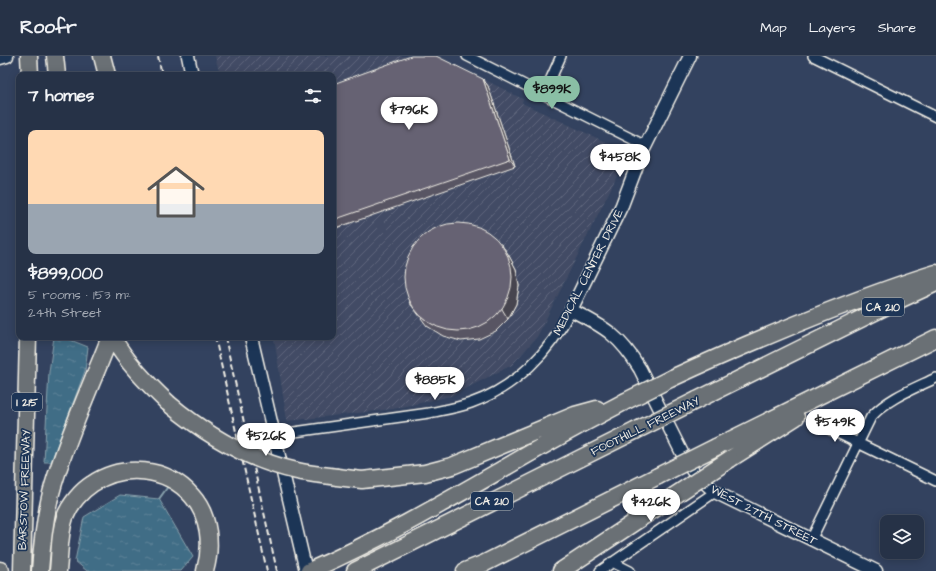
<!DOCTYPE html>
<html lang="en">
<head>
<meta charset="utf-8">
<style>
  :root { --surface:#263247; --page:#323e52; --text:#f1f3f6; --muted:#a4aab4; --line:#424d60; --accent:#8abfa5 }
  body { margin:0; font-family:"Architects Daughter",sans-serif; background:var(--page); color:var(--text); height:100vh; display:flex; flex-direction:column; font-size:15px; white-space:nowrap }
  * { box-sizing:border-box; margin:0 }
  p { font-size:13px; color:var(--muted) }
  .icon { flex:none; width:22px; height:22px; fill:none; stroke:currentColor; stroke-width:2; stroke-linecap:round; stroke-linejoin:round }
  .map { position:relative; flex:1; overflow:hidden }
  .drawer { position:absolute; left:16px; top:16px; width:320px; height:268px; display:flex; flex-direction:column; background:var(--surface); border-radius:8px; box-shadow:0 2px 10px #0003,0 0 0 1px var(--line) }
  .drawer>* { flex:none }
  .controls { position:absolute; left:880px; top:459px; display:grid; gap:8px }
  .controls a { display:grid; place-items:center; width:44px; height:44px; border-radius:8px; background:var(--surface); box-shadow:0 2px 10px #0003,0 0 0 1px var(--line); font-size:20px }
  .price { position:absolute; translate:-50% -34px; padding:0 9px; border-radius:14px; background:#fff; color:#222; font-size:13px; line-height:26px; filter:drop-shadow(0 1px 2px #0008) }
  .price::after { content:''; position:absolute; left:50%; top:24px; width:12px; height:9px; margin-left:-6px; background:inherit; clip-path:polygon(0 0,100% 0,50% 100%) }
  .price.active { background:var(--accent); color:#111 }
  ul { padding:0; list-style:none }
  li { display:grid; align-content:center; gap:8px; height:212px; padding:0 12px }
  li+li { border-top:1px solid var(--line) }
  li span { display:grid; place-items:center; height:124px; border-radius:8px; color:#555 }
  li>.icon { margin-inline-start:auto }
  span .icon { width:72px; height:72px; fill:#fffc; stroke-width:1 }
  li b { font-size:17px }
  h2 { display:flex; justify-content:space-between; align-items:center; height:48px; padding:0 12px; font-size:17px }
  header { display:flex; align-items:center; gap:24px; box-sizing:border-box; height:56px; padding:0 20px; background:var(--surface); border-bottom:1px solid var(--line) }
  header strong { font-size:19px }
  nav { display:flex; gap:22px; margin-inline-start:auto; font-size:14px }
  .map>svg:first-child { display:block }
</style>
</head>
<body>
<header>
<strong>Roofr</strong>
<nav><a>Map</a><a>Layers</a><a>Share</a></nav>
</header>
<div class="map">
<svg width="936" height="515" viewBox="0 0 936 515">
  <defs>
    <pattern id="industrial-furrows" width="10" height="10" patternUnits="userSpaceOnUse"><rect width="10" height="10" fill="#424c65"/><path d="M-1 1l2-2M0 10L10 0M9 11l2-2" fill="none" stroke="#5e667b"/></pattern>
    <pattern id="water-ripples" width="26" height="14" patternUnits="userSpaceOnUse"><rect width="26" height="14" fill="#416d86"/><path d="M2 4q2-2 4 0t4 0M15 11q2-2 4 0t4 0" fill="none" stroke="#5d8297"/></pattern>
  </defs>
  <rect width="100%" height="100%" fill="#33425f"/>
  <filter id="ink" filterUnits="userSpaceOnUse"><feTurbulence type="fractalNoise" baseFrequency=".025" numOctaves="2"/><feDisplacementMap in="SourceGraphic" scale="8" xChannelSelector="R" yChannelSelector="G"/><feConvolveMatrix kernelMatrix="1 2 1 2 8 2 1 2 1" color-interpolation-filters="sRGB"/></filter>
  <g filter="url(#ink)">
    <path fill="url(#industrial-furrows)" d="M 215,0 L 438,0 L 523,43 L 522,47 L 618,92 L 621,102 L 617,120 L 537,281 L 512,309 L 451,340 L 393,353 L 287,365 L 274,281 L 333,281 L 333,19 L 220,19 Z"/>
    <path fill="url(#water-ripples)" stroke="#89a2ad" d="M 54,281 L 63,281 L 88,291 L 85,315 L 51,406 L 44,406 L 49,316 Z
      M 120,439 L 159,443 L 193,501 L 181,515 L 87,515 L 75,505 L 84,461 Z"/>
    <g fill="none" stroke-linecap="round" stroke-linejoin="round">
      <path stroke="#89a2ad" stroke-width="2" d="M 159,443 L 169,429"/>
      <g stroke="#f4f1e8" stroke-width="12">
        <path id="street" d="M 467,0 L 646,90
          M 813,0 L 936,61
          M 544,38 L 561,0
          M 821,369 L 936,425
          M 273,379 L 429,357 C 443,354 457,352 471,347 C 516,331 550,296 571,254
          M 811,484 L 871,361 C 888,342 913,333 936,322
          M 612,506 L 630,515
          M 600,515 L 715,436"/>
      </g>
      <g stroke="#f4f1e8" stroke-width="15">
        <path id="secondary" d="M 188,0 L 192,19
          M 690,0 L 641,99 L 622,149 L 571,254 C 605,271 620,280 640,313 L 685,403 L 694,417 L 715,436 L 876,515
          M 0,2 L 7,0
          M 251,281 L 306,515"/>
      </g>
      <g stroke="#f4f1e8" stroke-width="19">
        <path id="highway" d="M 29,0 L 30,19
          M 55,0 L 57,19
          M 102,0 L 107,19
          M 112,281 C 127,307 147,327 168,347
          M 672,322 C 724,298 776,276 829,255 C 865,241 900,228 936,217
          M 697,344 L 899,244 L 936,227
          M 716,391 L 936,282
          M 730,403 L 796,361
          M 337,421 L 362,424 L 425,417 L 452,410 L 575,359 L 597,353
          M 0,514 L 1,515
          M 22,515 L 28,281
          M 40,515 C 42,487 45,457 53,430 C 68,379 91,330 110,281
          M 58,515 C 60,497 59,478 65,461 C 70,448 81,435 92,428 C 123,407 167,411 192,440 C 210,460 212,490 205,515
          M 309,515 C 396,477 475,428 557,382 C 579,369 602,358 624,346
          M 355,515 L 635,375
          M 465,515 L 485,507 L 658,420
          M 561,515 L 674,440"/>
      </g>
      <use href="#street" stroke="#1d3557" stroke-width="9"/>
      <use href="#secondary" stroke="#1d3557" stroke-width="12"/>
      <use href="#highway" stroke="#6a7074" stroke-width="16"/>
      <path stroke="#f4f1e8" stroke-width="2" stroke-dasharray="6 3" stroke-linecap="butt" d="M 158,0 L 162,19
        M 215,281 L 267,515
        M 225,281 L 277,515"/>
      <g stroke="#f4f1e8" stroke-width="19" stroke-linecap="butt">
        <path id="highway-bridge" d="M 624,346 L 672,322
          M 168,347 C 206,379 248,404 297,415 C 310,418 324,419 337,421
          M 635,375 L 697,344
          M 658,420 L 716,391
          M 674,440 L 730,403"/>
      </g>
      <use href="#highway-bridge" stroke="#6a7074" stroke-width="16"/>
    </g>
    <path fill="#585463" stroke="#f4f1e8" d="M 483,23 L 488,30 L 515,110 L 333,173 L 333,28 Z
      M 501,188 L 508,198 L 516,213 L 519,230 L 516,248 L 508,263 L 496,275 L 479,283 L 461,285 L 443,280 L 427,270 L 409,246 Z"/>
    <path fill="#474550" stroke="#f4f1e8" d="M 483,23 L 488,30 L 515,110 L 510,103 Z
      M 501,188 L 508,198 L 516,213 L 519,230 L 516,248 L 508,263 L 502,253 Z"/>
    <path fill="#666273" stroke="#f4f1e8" d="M 411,0 L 436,0 L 483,23 L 510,103 L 333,164 L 333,28 Z
      M404 221a54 54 0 1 1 108 0a54 54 0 1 1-108 0Z"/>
  </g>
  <g text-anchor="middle" stroke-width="3.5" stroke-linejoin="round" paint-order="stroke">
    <g fill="#1d3557" stroke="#b4b9bc" stroke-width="1">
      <rect x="862" y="242" width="42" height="18" rx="3"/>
      <rect x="12" y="337" width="30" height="18" rx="3"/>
      <rect x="471" y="436" width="42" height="18" rx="3"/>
    </g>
    <g font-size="11" font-weight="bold" fill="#f4f1e8">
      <text x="883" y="255">CA 210</text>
      <text x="27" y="350">I 215</text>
      <text x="492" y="449">CA 210</text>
    </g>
    <g font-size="12" fill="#f4f1e8" stroke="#1d3557">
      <text transform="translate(588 216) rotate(-63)" y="4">MEDICAL CENTER DRIVE</text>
      <text transform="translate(645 370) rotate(-26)" y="4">FOOTHILL FREEWAY</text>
      <text transform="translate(24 434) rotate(-88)" y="4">BARSTOW FREEWAY</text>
      <text transform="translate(764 459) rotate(27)" y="4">WEST 27TH STREET</text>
    </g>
  </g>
</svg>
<div class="controls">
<a><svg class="icon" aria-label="layers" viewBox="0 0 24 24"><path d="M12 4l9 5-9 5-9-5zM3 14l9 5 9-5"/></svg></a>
</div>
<b class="price active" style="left:552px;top:54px">$899K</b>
<b class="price" style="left:409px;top:75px">$796K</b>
<b class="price" style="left:620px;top:122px">$458K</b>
<b class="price" style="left:435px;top:345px">$885K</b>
<b class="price" style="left:835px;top:387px">$549K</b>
<b class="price" style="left:266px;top:401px">$526K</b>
<b class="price" style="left:651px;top:467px">$426K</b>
<section class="drawer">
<h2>7 homes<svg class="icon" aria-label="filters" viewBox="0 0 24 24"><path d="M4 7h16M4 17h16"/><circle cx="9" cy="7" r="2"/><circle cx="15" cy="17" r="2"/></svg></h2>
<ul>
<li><span style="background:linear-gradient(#ffd9b3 60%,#9aa5b1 0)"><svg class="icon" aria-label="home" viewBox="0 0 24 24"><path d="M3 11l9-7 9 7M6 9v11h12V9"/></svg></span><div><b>$899,000</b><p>5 rooms · 153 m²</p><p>24th Street</p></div></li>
</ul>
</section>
</div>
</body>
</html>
